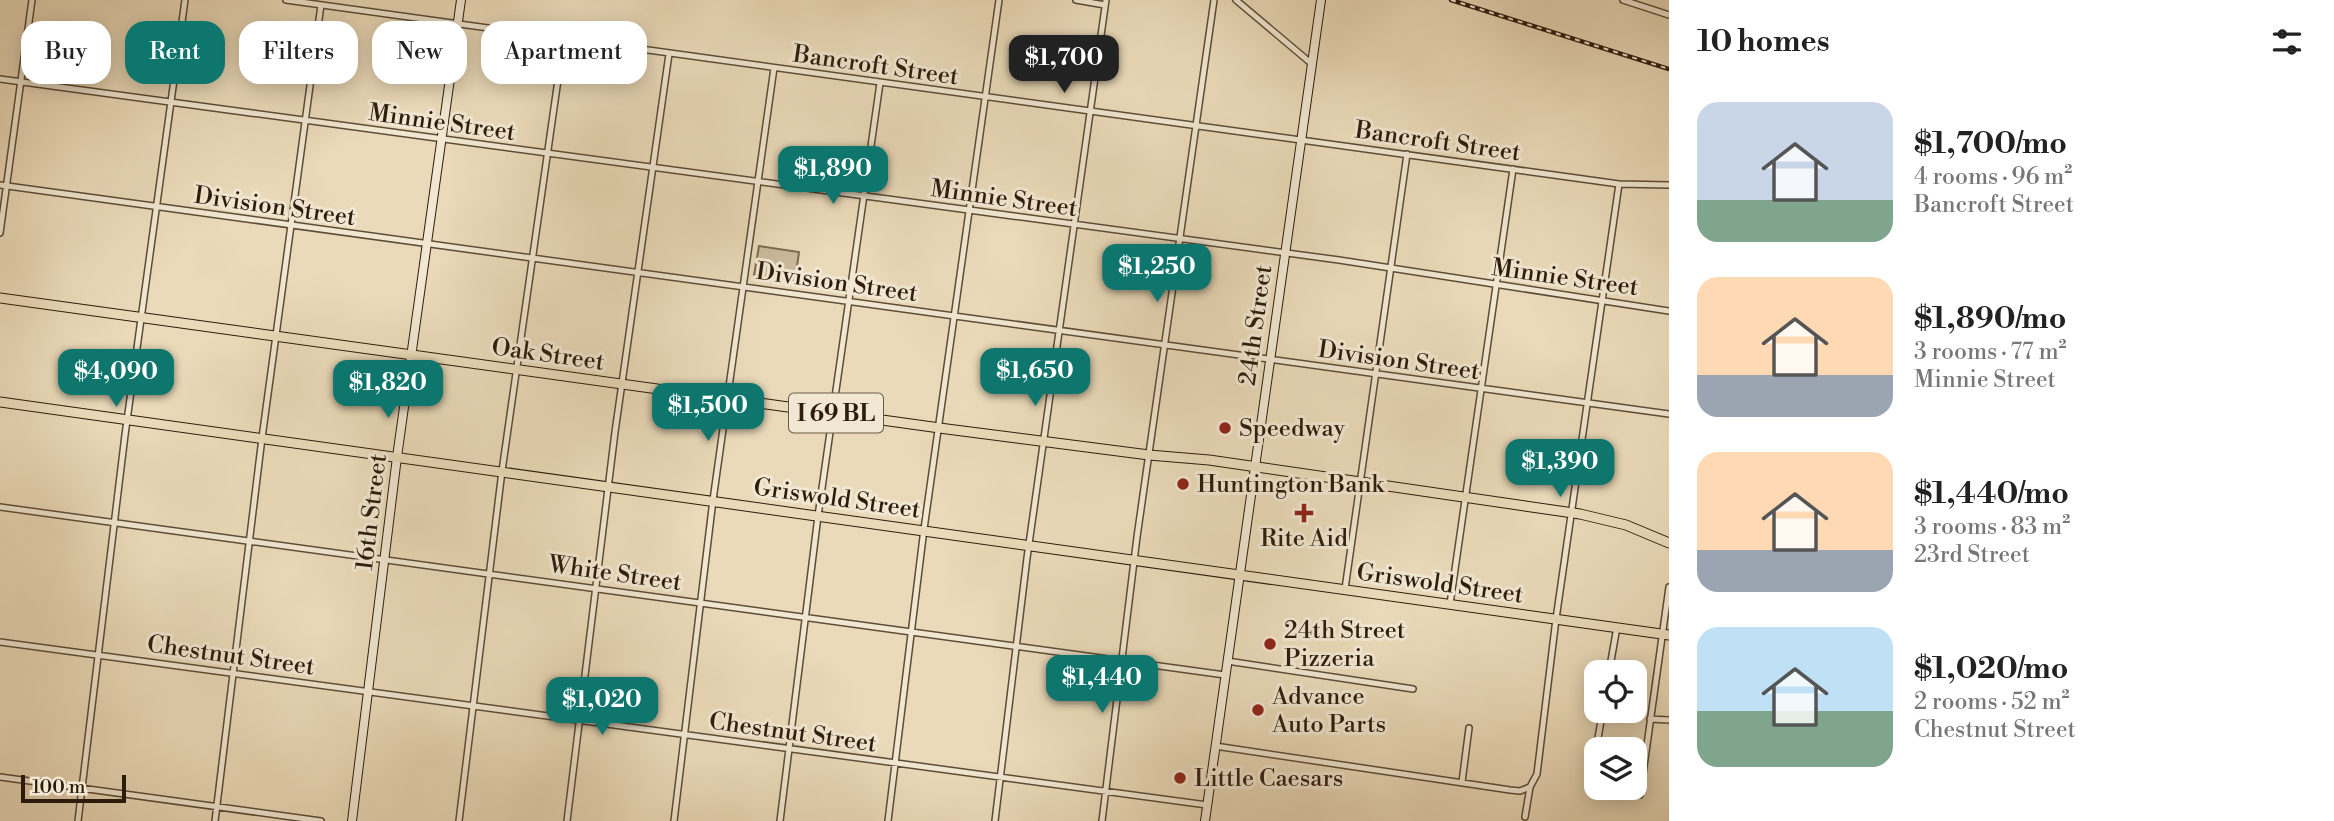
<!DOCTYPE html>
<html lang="en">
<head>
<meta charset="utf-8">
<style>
  :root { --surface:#fff; --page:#f2f2f2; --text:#222; --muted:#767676; --accent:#0f766e }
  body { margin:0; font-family:"Libre Bodoni",serif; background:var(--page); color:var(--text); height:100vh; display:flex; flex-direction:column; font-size:26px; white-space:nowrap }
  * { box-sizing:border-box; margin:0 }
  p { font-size:23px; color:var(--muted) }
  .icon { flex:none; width:38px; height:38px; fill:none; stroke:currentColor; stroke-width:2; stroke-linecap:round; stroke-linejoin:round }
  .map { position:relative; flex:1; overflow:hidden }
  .sheet { display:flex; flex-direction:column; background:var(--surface); width:665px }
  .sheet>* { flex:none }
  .hud { position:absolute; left:21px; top:21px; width:665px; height:63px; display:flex; gap:14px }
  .tools { position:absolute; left:1584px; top:660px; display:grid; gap:14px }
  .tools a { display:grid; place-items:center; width:63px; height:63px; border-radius:14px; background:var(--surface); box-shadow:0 4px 18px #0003; font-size:35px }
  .scale { position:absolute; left:21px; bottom:18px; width:105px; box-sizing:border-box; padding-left:7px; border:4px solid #2e1c0b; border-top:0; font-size:19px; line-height:24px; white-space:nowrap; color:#2e1c0b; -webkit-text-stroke:5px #f1e7d2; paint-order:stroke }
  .price { position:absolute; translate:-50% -60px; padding:0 16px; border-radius:14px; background:var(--accent); color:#fff; font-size:23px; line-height:46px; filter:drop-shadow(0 2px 4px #0008) }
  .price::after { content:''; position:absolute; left:50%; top:42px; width:21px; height:16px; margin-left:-10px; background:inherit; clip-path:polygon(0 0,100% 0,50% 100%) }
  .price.current { background:#222; color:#fff }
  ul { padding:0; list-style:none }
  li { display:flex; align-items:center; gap:21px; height:175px; padding:0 28px }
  li span { display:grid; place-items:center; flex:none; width:196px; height:140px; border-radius:21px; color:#555 }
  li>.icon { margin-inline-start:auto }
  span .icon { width:84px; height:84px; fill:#fffc; stroke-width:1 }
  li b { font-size:30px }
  h2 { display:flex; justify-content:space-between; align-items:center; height:84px; padding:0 28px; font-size:30px }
  .tag { padding:0 24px; border-radius:21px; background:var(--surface); box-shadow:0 4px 18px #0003; font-size:24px; line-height:63px }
  .tag.current { background:var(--accent); color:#fff }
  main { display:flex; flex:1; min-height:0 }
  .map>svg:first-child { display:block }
</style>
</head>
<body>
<main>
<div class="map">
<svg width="1669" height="821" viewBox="0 0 1669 821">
  <rect width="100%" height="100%" fill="#eadab9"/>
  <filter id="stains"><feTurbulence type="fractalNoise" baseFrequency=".00286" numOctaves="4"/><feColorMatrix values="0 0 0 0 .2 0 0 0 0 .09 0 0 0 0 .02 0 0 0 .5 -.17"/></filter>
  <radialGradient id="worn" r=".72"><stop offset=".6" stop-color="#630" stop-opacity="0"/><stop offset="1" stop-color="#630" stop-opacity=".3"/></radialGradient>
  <path fill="#caba9b" stroke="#7c6b53" stroke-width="2" d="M 759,246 L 799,252 L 795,281 L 754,275 Z"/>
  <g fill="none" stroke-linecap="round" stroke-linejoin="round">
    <g stroke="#5d4c36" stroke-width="8">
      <path id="street" d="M 286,0 L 1619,184 L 1669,185
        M 1076,0 L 1105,5
        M 1236,0 L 1312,64
        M 1623,0 L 1669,15
        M 0,79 L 1339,260 L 1669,311
        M 0,185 L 1669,414
        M 0,233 L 32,0
        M 0,507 L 1225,675
        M 1345,589 L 1407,154
        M 1450,604 L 1513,169
        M 0,642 L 1207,805
        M 1227,661 L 1413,689
        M 1609,672 L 1617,627
        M 1650,719 L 1669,720
        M 1215,746 L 1510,790 L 1520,791 L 1530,787
        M 1596,749 L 1603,710
        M 0,777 L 321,821
        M 1592,777 L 1596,751
        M 1462,782 L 1469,728
        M 1640,795 L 1669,587
        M 1525,817 L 1530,787 L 1537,774 L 1556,619 L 1619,184
        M 78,821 L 125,435 L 185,0
        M 215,821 L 262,438 L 321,5
        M 459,821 L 502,471 L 564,38
        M 567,821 L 615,432 L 669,54
        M 674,821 L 713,500 L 774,68
        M 780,821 L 818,516 L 880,83
        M 888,821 L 924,529 L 999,0
        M 995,821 L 1027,558 L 1106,0
        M 1102,821 L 1137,537 L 1214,0"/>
    </g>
    <g stroke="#2e1c0b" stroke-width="10">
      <path id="secondary" d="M 352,821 L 397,457 L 461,0
        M 1205,821 L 1321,0"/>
    </g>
    <g stroke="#2e1c0b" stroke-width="11">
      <path id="primary" d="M 0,298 L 947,429 L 1149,455 L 1209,460 L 1580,514 L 1626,525 L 1669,543
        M 0,402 L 1669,635"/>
    </g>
    <use href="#street" stroke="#f1e7d2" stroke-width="5"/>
    <use href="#secondary" stroke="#f1e7d2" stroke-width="8"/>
    <use href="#primary" stroke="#eadab9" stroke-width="9"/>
    <g stroke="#2e1c0b" stroke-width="4.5">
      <path id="rail" d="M 1451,0 L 1669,69"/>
    </g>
    <use href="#rail" stroke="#f1e7d2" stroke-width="2" stroke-dasharray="5" stroke-linecap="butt"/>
  </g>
  <g fill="#8f2418" stroke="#f1e7d2" stroke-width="2.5">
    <circle cx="1225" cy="428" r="7"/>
    <circle cx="1183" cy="484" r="7"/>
    <path d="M1300.5 502.5h7v7h7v7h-7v7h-7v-7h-7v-7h7z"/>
    <circle cx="1270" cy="644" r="7"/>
    <circle cx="1258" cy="710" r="7"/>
    <circle cx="1180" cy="778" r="7"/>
  </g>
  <g text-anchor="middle" stroke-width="6" stroke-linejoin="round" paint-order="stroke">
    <rect fill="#f1e7d2" stroke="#685947" stroke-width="2" x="789" y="393.5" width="94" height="39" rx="5"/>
    <g font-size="23" font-weight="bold" fill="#2e1c0b">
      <text x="836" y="421">I 69 BL</text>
    </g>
    <g font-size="24" fill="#2e1c0b" stroke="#f1e7d2">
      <text transform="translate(876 65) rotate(8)" y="8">Bancroft Street</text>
      <text transform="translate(442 122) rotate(8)" y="8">Minnie Street</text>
      <text transform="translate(1438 141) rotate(8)" y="8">Bancroft Street</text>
      <text transform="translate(1004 198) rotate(8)" y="8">Minnie Street</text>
      <text transform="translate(275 206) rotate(8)" y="8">Division Street</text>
      <text transform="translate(1565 277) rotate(8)" y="8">Minnie Street</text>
      <text transform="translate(837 282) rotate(8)" y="8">Division Street</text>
      <text transform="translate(1255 325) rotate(-82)" y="8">24th Street</text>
      <text transform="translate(548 354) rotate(8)" y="8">Oak Street</text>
      <text transform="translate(1399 360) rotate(8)" y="8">Division Street</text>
      <text transform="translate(837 498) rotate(8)" y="8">Griswold Street</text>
      <text transform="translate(371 512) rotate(-83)" y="8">16th Street</text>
      <text transform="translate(615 573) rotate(8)" y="8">White Street</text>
      <text transform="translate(1440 583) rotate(8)" y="8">Griswold Street</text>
      <text transform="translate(231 655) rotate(8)" y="8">Chestnut Street</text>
      <text transform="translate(793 732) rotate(8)" y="8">Chestnut Street</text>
    </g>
    <g font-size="24" fill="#2e1c0b" stroke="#f1e7d2" text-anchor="start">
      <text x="1239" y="436">Speedway</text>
      <text x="1197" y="492">Huntington Bank</text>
      <text x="1304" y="546" text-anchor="middle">Rite Aid</text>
      <text x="1284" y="638">24th Street<tspan x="1284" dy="28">Pizzeria</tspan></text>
      <text x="1272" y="704">Advance<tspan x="1272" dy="28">Auto Parts</tspan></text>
      <text x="1194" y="786">Little Caesars</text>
    </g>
  </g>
  <rect width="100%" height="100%" filter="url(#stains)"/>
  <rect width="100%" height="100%" fill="url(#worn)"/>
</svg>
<div class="tools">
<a><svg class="icon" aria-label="locate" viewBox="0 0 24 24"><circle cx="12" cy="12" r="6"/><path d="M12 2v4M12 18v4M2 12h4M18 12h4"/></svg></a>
<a><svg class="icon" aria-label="layers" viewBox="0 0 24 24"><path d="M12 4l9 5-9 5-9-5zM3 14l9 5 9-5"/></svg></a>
</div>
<div class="scale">100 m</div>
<b class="price current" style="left:1064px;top:95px">$1,700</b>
<b class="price" style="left:833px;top:206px">$1,890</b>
<b class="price" style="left:1157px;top:304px">$1,250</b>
<b class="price" style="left:1035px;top:408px">$1,650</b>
<b class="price" style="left:116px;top:409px">$4,090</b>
<b class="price" style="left:388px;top:420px">$1,820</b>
<b class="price" style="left:708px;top:443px">$1,500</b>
<b class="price" style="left:1560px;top:499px">$1,390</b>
<b class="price" style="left:1102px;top:715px">$1,440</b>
<b class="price" style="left:602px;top:737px">$1,020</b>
<div class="hud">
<a class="tag">Buy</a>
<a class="tag current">Rent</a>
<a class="tag">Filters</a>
<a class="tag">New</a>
<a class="tag">Apartment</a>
</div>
</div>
<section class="sheet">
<h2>10 homes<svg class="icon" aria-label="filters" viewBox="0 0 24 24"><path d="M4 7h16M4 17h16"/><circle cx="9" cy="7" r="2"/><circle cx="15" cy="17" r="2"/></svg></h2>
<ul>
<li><span style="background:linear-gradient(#c9d6e8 70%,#7fa58c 0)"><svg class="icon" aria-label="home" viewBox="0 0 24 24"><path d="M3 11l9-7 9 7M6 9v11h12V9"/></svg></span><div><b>$1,700/mo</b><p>4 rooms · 96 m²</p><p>Bancroft Street</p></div></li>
<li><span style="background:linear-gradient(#ffd9b3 70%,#9aa5b1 0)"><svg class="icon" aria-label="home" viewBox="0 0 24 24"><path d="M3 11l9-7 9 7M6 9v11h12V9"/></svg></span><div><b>$1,890/mo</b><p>3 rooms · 77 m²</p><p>Minnie Street</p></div></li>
<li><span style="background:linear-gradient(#ffd9b3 70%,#9aa5b1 0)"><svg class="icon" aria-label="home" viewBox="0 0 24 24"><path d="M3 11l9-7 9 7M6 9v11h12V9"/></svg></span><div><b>$1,440/mo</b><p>3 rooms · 83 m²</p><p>23rd Street</p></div></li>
<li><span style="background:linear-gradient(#bfe0f5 60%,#7fa58c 0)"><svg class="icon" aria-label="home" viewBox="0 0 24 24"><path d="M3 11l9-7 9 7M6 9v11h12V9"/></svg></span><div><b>$1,020/mo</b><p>2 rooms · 52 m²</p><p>Chestnut Street</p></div></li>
</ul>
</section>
</main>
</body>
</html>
